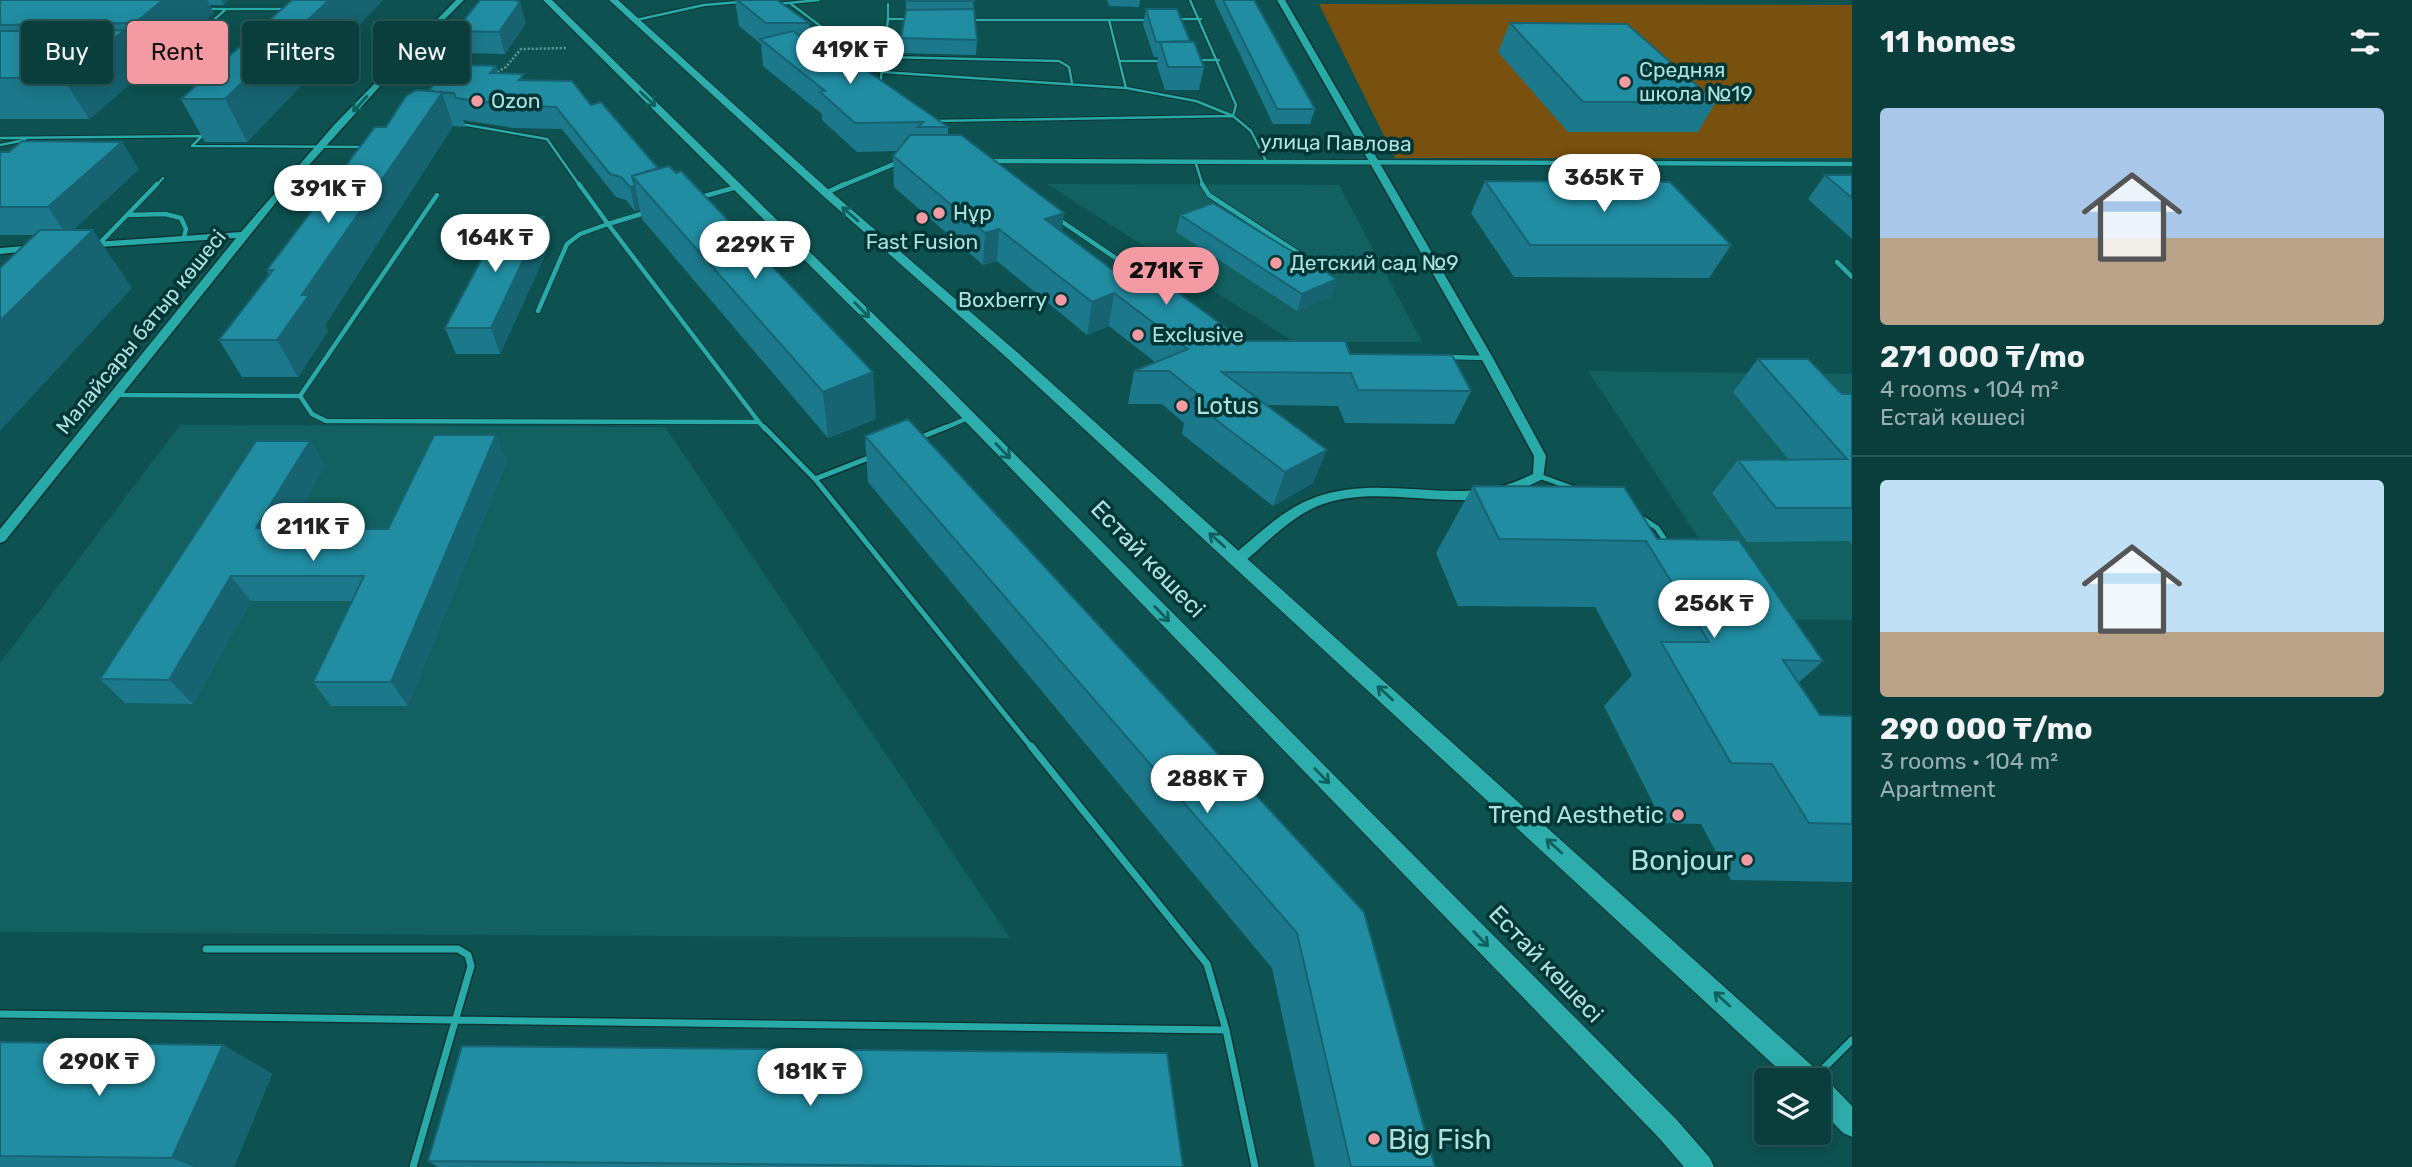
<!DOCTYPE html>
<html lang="en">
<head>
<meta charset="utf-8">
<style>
  :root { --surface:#0a3e3d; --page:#184948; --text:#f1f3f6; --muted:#99aeb0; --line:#2a5757; --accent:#f49aa3 }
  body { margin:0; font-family:Rubik,sans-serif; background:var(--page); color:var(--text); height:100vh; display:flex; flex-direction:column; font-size:26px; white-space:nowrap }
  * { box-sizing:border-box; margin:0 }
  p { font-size:23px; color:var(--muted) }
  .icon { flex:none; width:38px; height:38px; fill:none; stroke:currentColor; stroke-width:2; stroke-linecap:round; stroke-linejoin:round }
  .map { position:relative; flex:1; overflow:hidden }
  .drawer { display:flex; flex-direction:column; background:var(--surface); width:560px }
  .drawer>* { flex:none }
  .top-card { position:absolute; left:21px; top:21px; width:665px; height:63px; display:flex; gap:14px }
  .tools { position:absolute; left:1754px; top:1068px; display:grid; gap:14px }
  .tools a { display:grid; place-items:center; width:77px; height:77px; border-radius:7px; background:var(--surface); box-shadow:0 4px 18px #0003,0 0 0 2px var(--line); font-size:35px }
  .price { position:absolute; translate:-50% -60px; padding:0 16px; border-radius:24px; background:#fff; color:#222; font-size:23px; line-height:46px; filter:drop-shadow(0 2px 4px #0008) }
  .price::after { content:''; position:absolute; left:50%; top:42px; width:21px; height:16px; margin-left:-10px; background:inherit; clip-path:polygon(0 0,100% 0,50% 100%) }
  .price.selected { background:var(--accent); color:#111 }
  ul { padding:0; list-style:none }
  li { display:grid; align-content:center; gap:14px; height:371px; padding:0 28px }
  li+li { border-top:2px solid var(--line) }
  li span { display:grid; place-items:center; height:217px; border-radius:7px; color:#555 }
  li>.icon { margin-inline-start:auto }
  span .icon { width:126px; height:126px; fill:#fffc; stroke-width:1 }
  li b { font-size:30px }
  h2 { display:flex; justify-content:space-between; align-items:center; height:84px; padding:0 28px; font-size:30px }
  .chip { padding:0 24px; border-radius:7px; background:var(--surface); box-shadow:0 4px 18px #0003,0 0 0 2px var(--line); font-size:24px; line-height:63px }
  .chip.selected { background:var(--accent); color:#111 }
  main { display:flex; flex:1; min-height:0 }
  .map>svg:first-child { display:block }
</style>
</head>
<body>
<main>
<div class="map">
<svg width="1852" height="1167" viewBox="0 0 1852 1167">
  <rect width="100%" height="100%" fill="#0d5251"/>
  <path fill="#12605f" d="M 1047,184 L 1339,185 L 1422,342 L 1294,342 Z
    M 1588,371 L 1852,374 L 1852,620 L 1752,619 Z
    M 180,425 L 665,427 L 1010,938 L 0,932 L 0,663 Z"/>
  <path fill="#79510f" d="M 1319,4 L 1852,5 L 1852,158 L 1395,158 Z"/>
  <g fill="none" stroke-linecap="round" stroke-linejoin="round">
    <g stroke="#0e3434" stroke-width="4.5">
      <path id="lane-far3" d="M 778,4 L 819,0
        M 791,4 L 882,72 L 1126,88
        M 888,4 L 888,19
        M 207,9 L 288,9
        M 1175,19 L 1201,19
        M 636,20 L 704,5 L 740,2
        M 971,20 L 1109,20 L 1126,88 L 1196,101 L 1233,116 L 1236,105 L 1190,0
        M 1109,20 L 1148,20
        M 805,35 L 856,74
        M 884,57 L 1059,61 L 1069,67 L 1072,83
        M 1194,60 L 1219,60
        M 1121,61 L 1164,61
        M 139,66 L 224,66
        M 162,66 L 225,10
        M 880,86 L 888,19 L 909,19
        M 935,121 L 1233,116 L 1251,131 L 1266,161
        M 461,124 L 547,139 L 580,186
        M 206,132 L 192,146 L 365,147
        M 0,138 L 201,136
        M 0,145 L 25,140
        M 1195,161 L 1203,186
        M 156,186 L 163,178"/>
    </g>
    <g stroke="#0e3434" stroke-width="6">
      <path id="lane-far2" d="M 157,184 L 127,215 L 165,214 L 181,218 L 186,229 L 184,237
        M 1202,184 L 1209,195 L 1323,269
        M 701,197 L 737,187
        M 648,212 L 608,224 L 759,422
        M 1058,219 L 1154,284
        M 98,245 L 127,215
        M 1837,262 L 1852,277
        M 538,311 L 567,244 L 580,234 L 608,224 L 579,184
        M 1449,357 L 1487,358
        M 116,395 L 300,396 L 312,414 L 326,421 L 759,422 L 765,429
        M 300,396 L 437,195
        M 942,429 L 968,418"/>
    </g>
    <g stroke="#0e3434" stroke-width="8">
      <path id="lane-far1" d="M 764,427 L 815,479 L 1032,748
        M 919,438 L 946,427
        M 1539,476 L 1572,488
        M 815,479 L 871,457
        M 1639,516 L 1657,528 L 1667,543"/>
    </g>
    <g stroke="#0e3434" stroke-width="10">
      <path id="lane" d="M 206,949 L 458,949 L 468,955 L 471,966 L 413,1167
        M 0,1014 L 1226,1030 L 1207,964 L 1031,746
        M 1226,1030 L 1255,1167
        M 1814,1078 L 1852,1040"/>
    </g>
    <g stroke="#0e3434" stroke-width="6">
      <path id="street-far1" d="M 988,161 L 1852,164
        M 841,186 L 899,162"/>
    </g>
    <g stroke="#0e3434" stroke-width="7">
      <path id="street" d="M 826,193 L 845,184"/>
    </g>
    <g stroke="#0e3434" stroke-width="3">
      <path id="secondary" d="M 456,0 L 464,0 L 400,64 L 282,195 L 5,541 L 0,543 L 0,529 L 236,238 L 84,248 L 79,245 L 80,243 L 241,232 L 334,125 Z
        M 1277,0 L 1285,0 L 1493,358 L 1546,456 L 1543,479 C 1525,488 1508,495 1488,498 C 1434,506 1379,487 1326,503 C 1294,513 1268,542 1243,563 L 1233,563 L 1231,559 L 1233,555 C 1259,534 1284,508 1316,497 C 1372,477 1431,497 1487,489 C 1504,487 1518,481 1533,474 L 1534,456 L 1481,358 Z
        M 36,245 L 40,246 L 40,250 L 0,254 L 0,248 Z"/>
    </g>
    <g stroke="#0e3434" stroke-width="2">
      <path id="primary" d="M 543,0 L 552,0 L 943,382 L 1677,1120 L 1710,1158 L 1714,1167 L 1684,1167 L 1659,1138 L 933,388 Z
        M 609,0 L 618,0 L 830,191 L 1017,352 L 1818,1071 L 1820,1077 L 1827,1080 L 1852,1106 L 1852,1137 L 1843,1133 L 1818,1107 L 1818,1080 L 1790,1080 L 1007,358 L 822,195 Z"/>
    </g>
    <path stroke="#609c9a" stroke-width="2.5" stroke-dasharray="2 2" stroke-linecap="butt" d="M 494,74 L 506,67 L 521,49 L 567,48"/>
    <use href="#lane-far3" stroke="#28aaa8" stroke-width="2.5"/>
    <use href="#lane-far2" stroke="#28aaa8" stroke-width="4.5"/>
    <use href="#lane-far1" stroke="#28aaa8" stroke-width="5"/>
    <use href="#lane" stroke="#28aaa8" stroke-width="7"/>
    <use href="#street-far1" stroke="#28aaa8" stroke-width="4.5"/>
    <use href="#street" stroke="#28aaa8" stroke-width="5"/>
    <use href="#secondary" fill="#28aaa8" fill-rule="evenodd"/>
    <use href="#primary" fill="#2daeac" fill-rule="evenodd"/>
  </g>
  <path fill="#1c798b" d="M 0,0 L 228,0 L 223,5 L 210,5 L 214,13 L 156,62 L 142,62 L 147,70 L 89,119 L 0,119 Z
    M 292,0 L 383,0 L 247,142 L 205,142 L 181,99 Z
    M 735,0 L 777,0 L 809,23 L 811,45 L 845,70 L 948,127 L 948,135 L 1062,232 L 1134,286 L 1244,341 L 1350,354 L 1471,391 L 1454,424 L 1345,423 L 1338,406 L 1267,405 L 1313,483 L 1273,506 L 1182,434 L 1184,423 L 1162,404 L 1128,404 L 1134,371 L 1155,362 L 1109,326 L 1087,335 L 997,261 L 983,265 L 894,187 L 893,156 L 897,151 L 857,152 L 822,120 L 822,114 L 763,66 L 761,44 L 739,26 Z
    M 906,0 L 973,0 L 977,40 L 976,55 L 901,53 L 901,38 L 906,10 Z
    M 1107,0 L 1140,0 L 1139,7 L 1109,6 Z
    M 1215,0 L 1254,0 L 1315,109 L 1310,124 L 1273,124 L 1215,2 Z
    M 1146,9 L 1190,41 L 1204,67 L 1199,90 L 1165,90 L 1157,65 L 1158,57 L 1154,57 L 1143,24 Z
    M 526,23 L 505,54 L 462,53 L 455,31 Z
    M 1510,23 L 1716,102 L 1698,132 L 1568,132 L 1498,52 Z
    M 463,65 L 496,66 L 498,73 L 526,80 L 591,105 L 876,419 L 828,438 L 642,219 L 640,210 L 635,211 L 626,200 L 616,197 L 562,129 L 514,128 L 463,120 L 466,127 L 453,126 L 325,325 L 328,331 L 298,377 L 242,377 L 219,340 L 269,275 L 267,270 L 386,127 L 428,91 Z
    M 0,152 L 139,169 L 73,230 L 132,288 L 34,235 L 0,235 Z
    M 1825,175 L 1852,175 L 1852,239 L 1808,199 Z
    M 1485,181 L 1731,245 L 1709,278 L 1514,277 L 1471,213 Z
    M 1180,215 L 1337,279 L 1331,296 L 1297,311 L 1176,232 Z
    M 551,242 L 500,354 L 456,354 L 445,328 Z
    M 1758,359 L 1842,394 L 1852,394 L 1852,545 L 1849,541 L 1747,542 L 1712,493 L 1738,460 L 1789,460 L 1733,392 Z
    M 496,435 L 507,461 L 408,706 L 331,706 L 313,682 L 352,601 L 251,601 L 193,704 L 125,703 L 100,679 L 310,441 L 325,466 L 289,528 L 388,529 Z
    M 865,436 L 1364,912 L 1435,1167 L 1315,1167 L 1272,968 L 868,482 Z
    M 1473,486 L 1657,539 L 1823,661 L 1798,683 L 1820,715 L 1852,716 L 1852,882 L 1731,880 L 1701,824 L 1663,823 L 1604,706 L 1632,675 L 1595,607 L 1458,606 L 1436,553 Z
    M 0,1042 L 223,1045 L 272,1074 L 234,1167 L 0,1167 Z
    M 428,1161 L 1183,1167 L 438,1167 Z"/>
  <path fill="#176371" d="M 163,0 L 207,0 L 214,13 L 156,62 L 135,23 Z
    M 221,0 L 228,0 L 223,5 Z
    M 329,0 L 383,0 L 247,142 L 225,99 Z
    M 520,2 L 526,23 L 505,54 L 499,32 Z
    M 125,30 L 147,70 L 89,119 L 63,78 Z
    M 496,66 L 502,88 L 490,73 Z
    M 442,93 L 453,126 L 325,325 L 328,331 L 298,377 L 277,340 L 302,295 Z
    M 122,142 L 139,169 L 67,236 L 48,207 Z
    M 635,186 L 640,210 L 635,211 L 630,187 Z
    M 1064,213 L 1060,245 L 1045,219 Z
    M 544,217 L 551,242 L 500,354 L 491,328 Z
    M 999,229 L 997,261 L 983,265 L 985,233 Z
    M 93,230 L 132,288 L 0,431 L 0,321 Z
    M 1337,279 L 1331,296 L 1297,311 L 1302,294 Z
    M 1114,293 L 1109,326 L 1087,335 L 1092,302 Z
    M 873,372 L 876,419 L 828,438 L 823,392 Z
    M 496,435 L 507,461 L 408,706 L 391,682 Z
    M 310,441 L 325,466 L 274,554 L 256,528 Z
    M 1327,450 L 1313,483 L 1273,506 L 1285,472 Z
    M 231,576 L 251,601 L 193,704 L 169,680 Z
    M 223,1045 L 272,1074 L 234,1167 L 194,1167 L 172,1158 Z"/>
  <path fill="#218da2" stroke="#176371" stroke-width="2" d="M 0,0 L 163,0 L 135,23 L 0,25 Z
    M 292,0 L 329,0 L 225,99 L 181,99 Z
    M 480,0 L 516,0 L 520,2 L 499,32 L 455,31 Z
    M 737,0 L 777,0 L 809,23 L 766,23 Z
    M 906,0 L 973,0 L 974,1 L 906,1 Z
    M 1223,0 L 1254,0 L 1315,109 L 1277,109 Z
    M 974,9 L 977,40 L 901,38 L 906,10 Z
    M 1146,9 L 1177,9 L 1190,41 L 1156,42 Z
    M 1510,23 L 1627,24 L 1716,102 L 1583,102 Z
    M 125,30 L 63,78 L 0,78 L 0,31 Z
    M 793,31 L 845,70 L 863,68 L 948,127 L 918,127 L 923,122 L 855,123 L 820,92 L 825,91 L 760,39 Z
    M 1160,42 L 1194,42 L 1204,67 L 1168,67 Z
    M 455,60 L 463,65 L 496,66 L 490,73 L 524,74 L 519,80 L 572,81 L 591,105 L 601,102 L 658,168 L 632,176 L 635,186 L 630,187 L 621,177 L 610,174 L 556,107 L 507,105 L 456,98 L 454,93 L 428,91 Z
    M 416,90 L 454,93 L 442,93 L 302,295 L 309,295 L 277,340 L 219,340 L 273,270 L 267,270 L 375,127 L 386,127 L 406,96 Z
    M 910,135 L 961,135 L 1064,213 L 1045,219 L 1134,286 L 1130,288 L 1157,277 L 1244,341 L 1345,341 L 1350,354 L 1452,355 L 1471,391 L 1358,390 L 1351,373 L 1222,372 L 1327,450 L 1285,472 L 1190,400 L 1199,395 L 1169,371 L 1134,371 L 1188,349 L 1114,293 L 1092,302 L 999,229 L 985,233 L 893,156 Z
    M 22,141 L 122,142 L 48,207 L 0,207 L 0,152 L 9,152 Z
    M 669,166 L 676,173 L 681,171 L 873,372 L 823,392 L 632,176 Z
    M 1825,175 L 1852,175 L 1852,198 Z
    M 1485,181 L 1670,182 L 1731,245 L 1530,245 Z
    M 1213,203 L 1337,279 L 1302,294 L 1180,215 Z
    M 504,217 L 544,217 L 491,328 L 445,328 Z
    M 40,230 L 93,230 L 0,321 L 0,268 Z
    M 1758,359 L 1808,359 L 1842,394 L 1852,394 L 1852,508 L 1776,508 L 1738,460 L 1847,459 Z
    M 908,419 L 1364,912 L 1435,1167 L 1351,1167 L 1297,933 L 865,436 Z
    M 434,435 L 496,435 L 391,682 L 313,682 L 364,576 L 231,576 L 169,680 L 100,679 L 256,441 L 310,441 L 256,528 L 388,529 Z
    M 1473,486 L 1624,487 L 1657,539 L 1739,540 L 1823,661 L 1783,660 L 1820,715 L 1852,716 L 1852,824 L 1809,823 L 1772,764 L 1731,763 L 1661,642 L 1709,642 L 1646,541 L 1499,539 Z
    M 0,1042 L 223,1045 L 172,1158 L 0,1156 Z
    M 462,1046 L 1167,1053 L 1183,1167 L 1026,1167 L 428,1161 Z"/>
  <defs><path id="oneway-shaft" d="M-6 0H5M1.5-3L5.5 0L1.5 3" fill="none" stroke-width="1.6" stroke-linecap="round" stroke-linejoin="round" transform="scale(1.75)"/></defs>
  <g stroke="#10605f">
    <use href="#oneway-shaft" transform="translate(648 99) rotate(44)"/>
    <use href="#oneway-shaft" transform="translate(850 214) rotate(-139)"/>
    <use href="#oneway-shaft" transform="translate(862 310) rotate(45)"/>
    <use href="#oneway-shaft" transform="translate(1003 451) rotate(46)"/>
    <use href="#oneway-shaft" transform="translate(1217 540) rotate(-138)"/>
    <use href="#oneway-shaft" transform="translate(1162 614) rotate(46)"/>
    <use href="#oneway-shaft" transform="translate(1385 693) rotate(-138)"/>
    <use href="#oneway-shaft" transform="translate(1322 776) rotate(46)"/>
    <use href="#oneway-shaft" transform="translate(1554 846) rotate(-138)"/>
    <use href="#oneway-shaft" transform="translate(1481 939) rotate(46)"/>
    <use href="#oneway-shaft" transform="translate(1722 999) rotate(-138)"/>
  </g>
  <use stroke="#0e5f5d" href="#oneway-shaft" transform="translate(360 104) rotate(132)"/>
  <g fill="#f49aa3" stroke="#003635" stroke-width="2.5">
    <circle cx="1625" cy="82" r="7"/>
    <circle cx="477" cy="101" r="7"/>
    <circle cx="939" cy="213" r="7"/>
    <circle cx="922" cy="218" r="7"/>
    <circle cx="1276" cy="263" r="7"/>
    <circle cx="1061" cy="300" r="7"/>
    <circle cx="1138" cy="335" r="7"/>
    <circle cx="1182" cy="406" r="7"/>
    <circle cx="1678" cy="815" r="7"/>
    <circle cx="1747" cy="860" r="7"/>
    <circle cx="1374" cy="1139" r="7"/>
  </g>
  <g text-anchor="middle" stroke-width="7" stroke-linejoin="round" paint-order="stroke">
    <g font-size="21" fill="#ade1df" stroke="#003635" text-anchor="start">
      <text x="1639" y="77">Средняя<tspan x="1639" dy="24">школа №19</tspan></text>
      <text x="491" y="108">Ozon</text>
      <text x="953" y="220">Нұр</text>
      <text x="922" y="249" text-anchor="middle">Fast Fusion</text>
      <text x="1290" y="270">Детский сад №9</text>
      <text x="1047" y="307" text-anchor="end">Boxberry</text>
      <text x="1152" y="342">Exclusive</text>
    </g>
    <g font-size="21" fill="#ade1df" stroke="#003635">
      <text transform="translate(1336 143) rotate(1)" y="7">улица Павлова</text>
      <text transform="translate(141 332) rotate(-51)" y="7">Малайсары батыр көшесі</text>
    </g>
    <g font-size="24" fill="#ade1df" stroke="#003635" text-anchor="start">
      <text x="1196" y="414">Lotus</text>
      <text x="1664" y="823" text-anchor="end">Trend Aesthetic</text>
    </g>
    <g font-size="24" fill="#ade1df" stroke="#003635">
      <text transform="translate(1148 559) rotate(46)" y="8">Естай көшесі</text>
      <text transform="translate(1546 964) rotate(46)" y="8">Естай көшесі</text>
    </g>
    <g font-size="28" fill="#ade1df" stroke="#003635" text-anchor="end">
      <text x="1733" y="870">Bonjour</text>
      <text x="1388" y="1149" text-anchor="start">Big Fish</text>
    </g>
  </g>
</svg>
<div class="tools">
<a><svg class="icon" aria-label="layers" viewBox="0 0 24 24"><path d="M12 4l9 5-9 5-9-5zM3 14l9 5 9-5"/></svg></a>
</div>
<b class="price" style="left:850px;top:86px">419K ₸</b>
<b class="price" style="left:1604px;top:214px">365K ₸</b>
<b class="price" style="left:328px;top:225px">391K ₸</b>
<b class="price" style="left:495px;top:274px">164K ₸</b>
<b class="price" style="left:755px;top:281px">229K ₸</b>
<b class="price selected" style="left:1166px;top:307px">271K ₸</b>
<b class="price" style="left:313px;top:563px">211K ₸</b>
<b class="price" style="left:1714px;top:640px">256K ₸</b>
<b class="price" style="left:1207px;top:815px">288K ₸</b>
<b class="price" style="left:99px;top:1098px">290K ₸</b>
<b class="price" style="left:810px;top:1108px">181K ₸</b>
<div class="top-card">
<a class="chip">Buy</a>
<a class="chip selected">Rent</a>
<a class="chip">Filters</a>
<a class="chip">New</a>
</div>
</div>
<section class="drawer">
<h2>11 homes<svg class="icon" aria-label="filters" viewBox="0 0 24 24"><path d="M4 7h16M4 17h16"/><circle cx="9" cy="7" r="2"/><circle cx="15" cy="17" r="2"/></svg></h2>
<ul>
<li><span style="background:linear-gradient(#a9c7e8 60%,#b9a48a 0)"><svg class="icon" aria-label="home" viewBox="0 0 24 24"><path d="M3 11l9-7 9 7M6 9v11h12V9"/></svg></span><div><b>271 000 ₸/mo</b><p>4 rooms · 104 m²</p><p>Естай көшесі</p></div></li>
<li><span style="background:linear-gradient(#bfe0f5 70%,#b9a48a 0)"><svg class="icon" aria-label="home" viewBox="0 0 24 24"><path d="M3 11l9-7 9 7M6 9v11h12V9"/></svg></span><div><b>290 000 ₸/mo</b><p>3 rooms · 104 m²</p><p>Apartment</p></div></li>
</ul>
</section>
</main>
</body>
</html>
